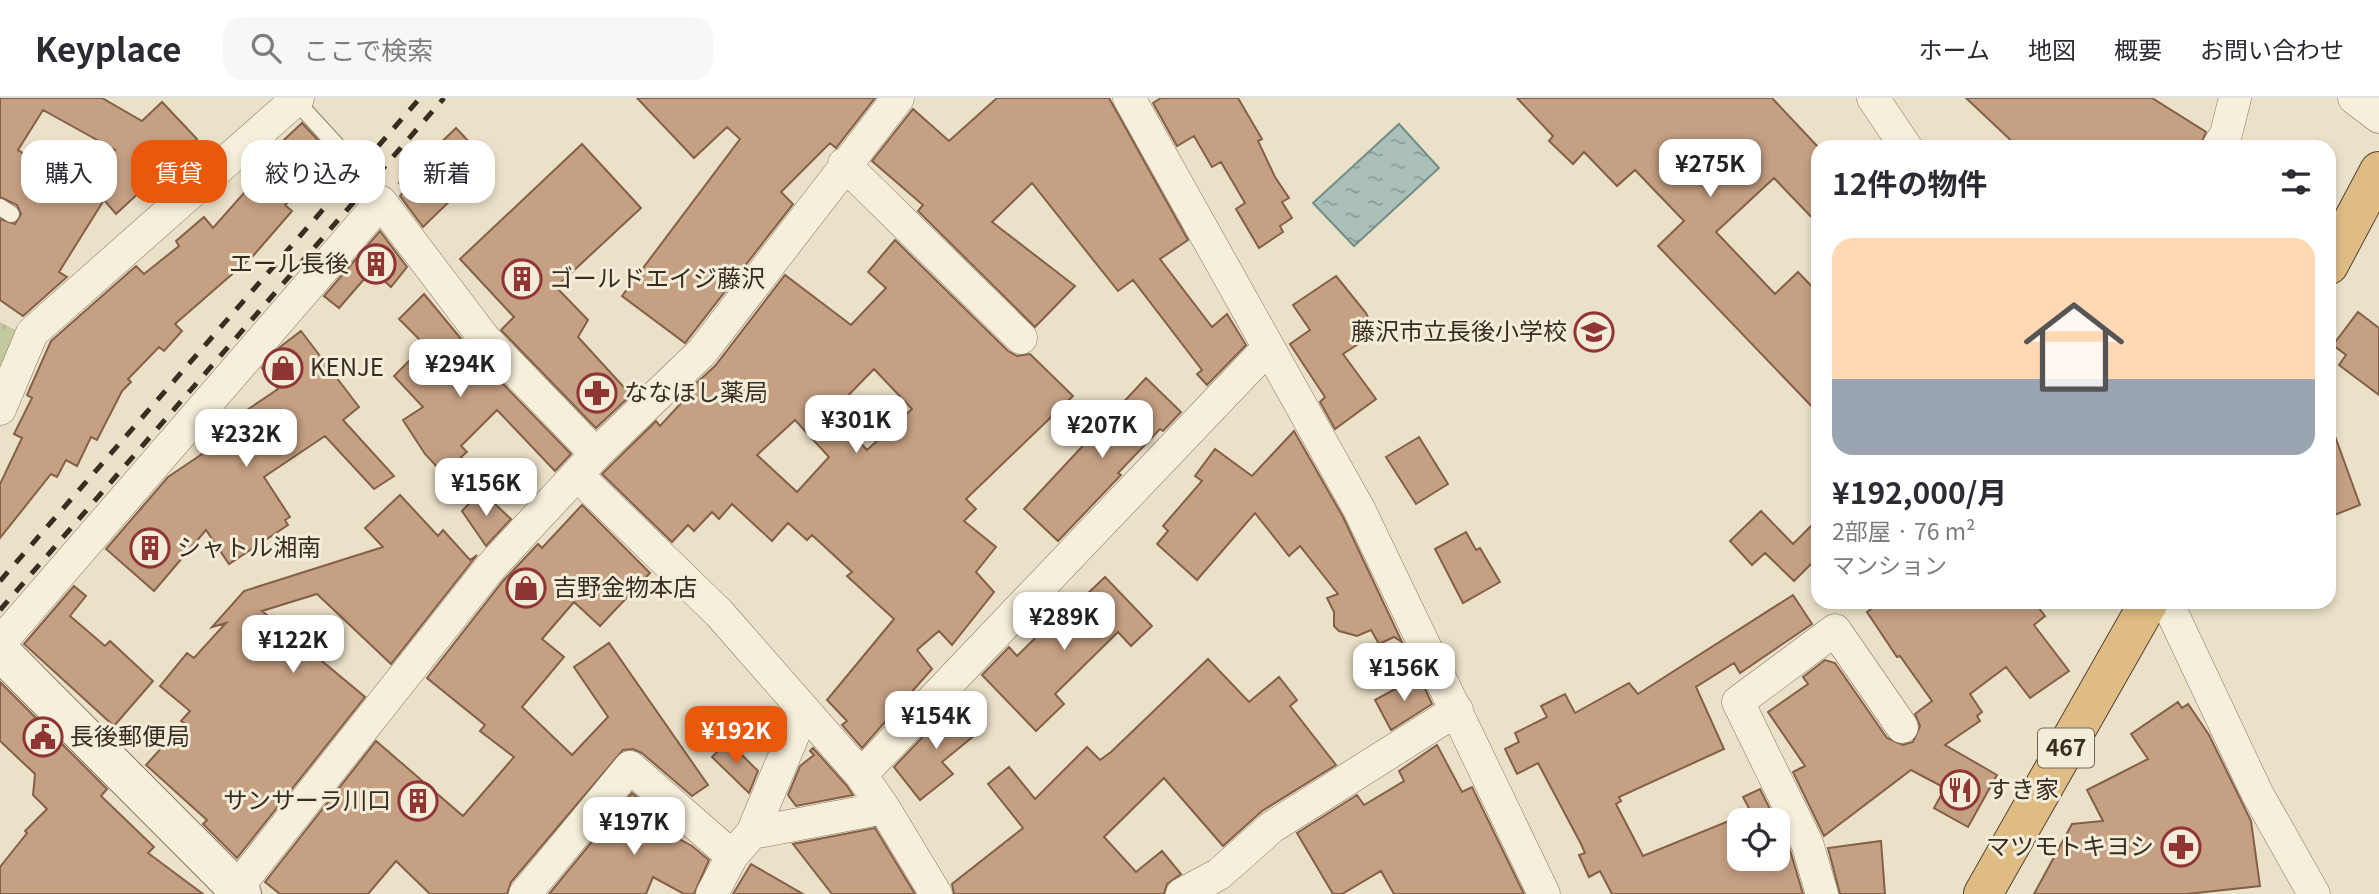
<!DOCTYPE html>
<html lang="ja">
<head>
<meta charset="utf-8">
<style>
  :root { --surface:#fff; --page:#f7f7f7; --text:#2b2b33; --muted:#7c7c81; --line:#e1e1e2; --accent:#ea580c }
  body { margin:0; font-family:Georgia,"Noto Sans JP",serif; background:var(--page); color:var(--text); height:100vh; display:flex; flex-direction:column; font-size:26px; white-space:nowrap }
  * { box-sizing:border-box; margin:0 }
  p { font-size:23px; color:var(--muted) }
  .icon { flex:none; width:38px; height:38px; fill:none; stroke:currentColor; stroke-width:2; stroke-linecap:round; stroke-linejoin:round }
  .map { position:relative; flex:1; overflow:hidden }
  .details { position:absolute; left:1811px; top:42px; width:525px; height:469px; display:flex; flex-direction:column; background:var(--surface); border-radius:21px; box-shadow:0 4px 10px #0003 }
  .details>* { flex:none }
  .hud { position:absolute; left:21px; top:42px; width:665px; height:63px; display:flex; gap:14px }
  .buttons { position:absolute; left:1727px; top:710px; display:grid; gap:14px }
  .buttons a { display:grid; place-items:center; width:63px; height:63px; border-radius:14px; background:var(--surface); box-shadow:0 4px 10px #0003; font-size:35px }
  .price { position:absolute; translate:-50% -60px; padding:0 16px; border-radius:14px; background:#fff; color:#222; font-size:23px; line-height:46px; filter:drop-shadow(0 2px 4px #0008) }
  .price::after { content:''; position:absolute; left:50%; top:42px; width:21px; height:16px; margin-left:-10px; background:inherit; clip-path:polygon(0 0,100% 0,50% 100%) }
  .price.current { background:var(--accent); color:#fff }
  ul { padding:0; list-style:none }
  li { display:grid; align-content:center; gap:14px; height:371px; padding:0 21px }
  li+li { border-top:2px solid var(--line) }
  li span { display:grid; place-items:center; height:217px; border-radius:21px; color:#555 }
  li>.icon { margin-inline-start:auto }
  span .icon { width:126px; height:126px; fill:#fffc; stroke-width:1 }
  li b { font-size:30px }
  h2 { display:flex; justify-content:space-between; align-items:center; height:84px; padding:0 21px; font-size:30px }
  .chip { padding:0 24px; border-radius:21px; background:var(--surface); box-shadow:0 4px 10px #0003; font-size:24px; line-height:63px }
  .chip.current { background:var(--accent); color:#fff }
  header { display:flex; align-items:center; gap:42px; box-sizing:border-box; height:98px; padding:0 35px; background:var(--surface); border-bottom:2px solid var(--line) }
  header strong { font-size:33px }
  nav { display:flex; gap:38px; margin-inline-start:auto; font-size:24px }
  .search { width:490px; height:63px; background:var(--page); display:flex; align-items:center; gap:18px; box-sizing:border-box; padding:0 24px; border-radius:21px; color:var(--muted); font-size:26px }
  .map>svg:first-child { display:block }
</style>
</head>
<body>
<header>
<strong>Keyplace</strong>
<div class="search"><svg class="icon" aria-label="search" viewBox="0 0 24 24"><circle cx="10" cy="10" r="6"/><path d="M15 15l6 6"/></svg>ここで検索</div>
<nav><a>ホーム</a><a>地図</a><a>概要</a><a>お問い合わせ</a></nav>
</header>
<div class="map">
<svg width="2379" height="796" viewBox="0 0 2379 796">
  <defs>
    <pattern id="forest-crowns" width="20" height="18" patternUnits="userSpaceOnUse" patternTransform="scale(1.75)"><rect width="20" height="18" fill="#c3c89e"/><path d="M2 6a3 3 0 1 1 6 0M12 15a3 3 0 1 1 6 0" fill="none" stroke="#a8ac88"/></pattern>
    <pattern id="water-ripples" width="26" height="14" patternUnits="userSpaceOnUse" patternTransform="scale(1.75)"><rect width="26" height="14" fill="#aac0b9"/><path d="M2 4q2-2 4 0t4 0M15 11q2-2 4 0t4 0" fill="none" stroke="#8b9c96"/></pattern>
  </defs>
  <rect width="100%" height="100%" fill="#ebe1c9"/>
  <path fill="url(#forest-crowns)" d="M 0,224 L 23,236 L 0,285 Z"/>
  <path fill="url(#water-ripples)" stroke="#718e87" stroke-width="2" d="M 1399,26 L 1439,70 L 1354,148 L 1313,105 Z"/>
  <path fill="#c5a083" stroke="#836047" stroke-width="2" fill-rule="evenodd" d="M 0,0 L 102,0 L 142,23 L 162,4 L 197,41 L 116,116 L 104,102 L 59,174 L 67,179 L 23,218 L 0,202 L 0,121 L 15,126 L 21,116 L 17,107 L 0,99 ZM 43,12 L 115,52 L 74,88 L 18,52 Z
    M 637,0 L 875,0 L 836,50 L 830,45 L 781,94 L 793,106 L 685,245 L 622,198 L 740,41 L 727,29 L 694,60 Z
    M 997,0 L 1109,0 L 1188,142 L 1160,161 L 1212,229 L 1227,216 L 1246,247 L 1207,287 L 1197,276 L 1202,272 L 1133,182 L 1118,193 L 1032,85 L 992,124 L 1075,188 L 1035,229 L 918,113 L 923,107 L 872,63 L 913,11 L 949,43 Z
    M 1161,0 L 1238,0 L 1262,41 L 1258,43 L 1275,79 L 1289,100 L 1282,104 L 1292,120 L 1280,128 L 1283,134 L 1259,150 L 1236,111 L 1245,105 L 1221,64 L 1212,69 L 1194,38 L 1177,48 L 1153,5 Z
    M 1517,0 L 1772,0 L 1818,49 L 1818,126 L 1774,80 L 1716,134 L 1775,196 L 1798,174 L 1818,195 L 1818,315 L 1658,148 L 1684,123 L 1635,72 L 1617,88 L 1584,54 L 1573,66 L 1549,43 L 1553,38 Z
    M 1966,0 L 2152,0 L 2206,34 L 2200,49 L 2018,49 Z
    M 302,25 L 335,60 L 285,107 L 292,113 L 253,158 L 175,226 L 182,233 L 164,253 L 159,249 L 128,281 L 131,284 L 122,293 L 97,342 L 91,339 L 77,368 L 66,362 L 57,379 L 51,376 L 0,440 L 0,386 L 22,340 L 14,336 L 32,300 L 27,297 L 51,243 L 136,168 L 144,176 L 179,148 L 176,143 L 204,119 L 213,130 L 259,78 L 253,71 Z
    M 456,30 L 489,65 L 423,129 L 400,98 L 405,92 L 399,85 Z
    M 582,46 L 641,110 L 556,189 L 588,222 L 578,239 L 631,297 L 596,330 L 501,232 L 514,219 L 460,161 Z
    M 380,133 L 407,169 L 391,189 L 372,172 L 339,210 L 324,198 Z
    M 895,142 L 1008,253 L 1017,258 L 1030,256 L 1073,298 L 966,401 L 976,411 L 964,423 L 996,449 L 976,474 L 994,494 L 952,547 L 939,533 L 917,552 L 932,571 L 862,650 L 842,627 L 847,623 L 827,602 L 894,521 L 847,478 L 852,474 L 812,437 L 807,442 L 788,425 L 772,443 L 732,406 L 719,421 L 712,414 L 694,433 L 688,427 L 672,444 L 602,376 L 656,323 L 660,328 L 695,290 L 693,288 L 715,268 L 785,177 L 851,227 L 886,190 L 868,174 ZM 874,271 L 912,311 L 867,352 L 832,314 ZM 795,322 L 829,359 L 797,394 L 757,357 Z
    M 1336,178 L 1366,215 L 1375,235 L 1343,256 L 1376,301 L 1335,331 L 1320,304 L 1325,299 L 1290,246 L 1310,232 L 1293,207 Z
    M 424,196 L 471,253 L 571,356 L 555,373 L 497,312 L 461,348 L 467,354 L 461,359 L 482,383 L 465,399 L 425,356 L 403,322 L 423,309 L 394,278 L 425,247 L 399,221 Z
    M 2358,214 L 2379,230 L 2379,297 L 2339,267 L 2346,257 L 2333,247 Z
    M 301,233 L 359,309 L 343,322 L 394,378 L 374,391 L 325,338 L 264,379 L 290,419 L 285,422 L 288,427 L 229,466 L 206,432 L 154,493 L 106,451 L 168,379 L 208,352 L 201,343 L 278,291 L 262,270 L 280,249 Z
    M 1146,280 L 1181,314 L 1163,333 L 1160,331 L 1118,375 L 1121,377 L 1058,443 L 1024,411 Z
    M 2332,330 L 2360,407 L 2329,419 L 2329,331 Z
    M 1294,333 L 1343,419 L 1402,544 L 1394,539 L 1379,546 L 1371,532 L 1357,538 L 1339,533 L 1334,528 L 1334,514 L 1327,500 L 1338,496 L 1300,448 L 1289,458 L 1255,415 L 1197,482 L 1157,446 L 1168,433 L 1163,428 L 1202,383 L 1195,378 L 1215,351 L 1252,378 Z
    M 1419,339 L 1448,386 L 1416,406 L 1386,359 Z
    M 481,393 L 511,421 L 486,448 L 462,413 Z
    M 400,397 L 438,438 L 443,432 L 470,462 L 477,457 L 391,566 L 317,496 L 262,513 L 365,599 L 237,760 L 203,726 L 207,722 L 146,667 L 184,625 L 181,623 L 190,613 L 160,588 L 187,555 L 194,560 L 226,525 L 212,529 L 244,493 L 383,449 L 365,430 Z
    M 582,407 L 650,475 L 600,528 L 574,504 L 542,541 L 564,559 L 522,609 L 572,657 L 608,619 L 574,569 L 609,545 L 708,687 L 692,698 L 642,655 L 633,651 L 623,652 L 511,784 L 507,796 L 430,796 L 396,763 L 368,796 L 280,796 L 265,784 L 376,643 L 463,718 L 514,659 L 480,633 L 485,627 L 427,580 L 503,483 L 538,446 L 542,450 Z
    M 1761,413 L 1793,446 L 1818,421 L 1818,459 L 1794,483 L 1765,455 L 1752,467 L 1730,443 Z
    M 1466,434 L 1476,452 L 1480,450 L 1500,484 L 1463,505 L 1435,451 Z
    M 1105,479 L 1152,528 L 1131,548 L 1118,534 L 1055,596 L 1064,606 L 1036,633 L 982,577 L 1009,549 L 1017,558 L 1077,499 L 1080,503 Z
    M 74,488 L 86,498 L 70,518 L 105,548 L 110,543 L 153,583 L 114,628 L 24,546 Z
    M 1793,497 L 1812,526 L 1740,575 L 1734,565 L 1696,589 L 1724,651 L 1619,699 L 1621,703 L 1616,706 L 1643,758 L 1751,714 L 1743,699 L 1760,691 L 1776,723 L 1740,723 L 1740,761 L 1778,761 L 1778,728 L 1790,752 L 1803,796 L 1612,796 L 1600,773 L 1589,779 L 1579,757 L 1585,755 L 1581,746 L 1538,665 L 1517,676 L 1505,651 L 1519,644 L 1515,635 L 1547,619 L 1541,608 L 1565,596 L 1575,615 L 1629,585 L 1638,596 Z
    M 1881,504 L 2034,504 L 2045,518 L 2034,527 L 2069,573 L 2030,600 L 2006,569 L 1970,596 L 1982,614 L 1977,618 L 1980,623 L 1945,647 L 1997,677 L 1968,729 L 1934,710 L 1945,690 L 1911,672 L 1824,738 L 1793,674 L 1805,668 L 1768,614 L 1808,586 L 1803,579 L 1825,562 L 1835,565 L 1887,640 L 1903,647 L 1913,644 L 1920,628 L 1915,616 L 1932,603 L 1900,558 L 1897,559 L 1867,514 Z
    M 1208,561 L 1249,604 L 1279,579 L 1297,602 L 1290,608 L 1336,667 L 1262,713 L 1223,748 L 1164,680 L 1104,739 L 1136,774 L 1162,753 L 1181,776 L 1167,786 L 1164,796 L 954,796 L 952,786 L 1023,730 L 988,686 L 1009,669 L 1035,701 L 1087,649 L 1100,662 L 1111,654 Z
    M 1419,578 L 1432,606 L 1391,632 L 1375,602 Z
    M 0,584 L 107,691 L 101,698 L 154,749 L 148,755 L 203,796 L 0,796 L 0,769 L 27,735 L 25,733 L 47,711 L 33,697 L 35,676 L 0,643 Z
    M 957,603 L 981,632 L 942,664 L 953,676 L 920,702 L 894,669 Z
    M 2178,604 L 2182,610 L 2188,606 L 2209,637 L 2251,723 L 2260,788 L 2187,796 L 2034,796 L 2072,726 L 2103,723 L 2087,692 L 2148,661 L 2131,636 Z
    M 728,643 L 758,673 L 749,695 L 712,659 Z
    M 1437,647 L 1462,694 L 1472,689 L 1524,796 L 1394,796 L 1381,773 L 1342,796 L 1333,796 L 1297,735 L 1357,697 L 1364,707 L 1404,683 L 1399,673 Z
    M 813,650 L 847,688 L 853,697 L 796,708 L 788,697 L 800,668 L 814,657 L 810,653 Z
    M 632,695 L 677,735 L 674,738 L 692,748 L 709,762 L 694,796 L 684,796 L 653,779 L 646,796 L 549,796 Z
    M 875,730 L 915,796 L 832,796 L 793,746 Z
    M 1881,743 L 1885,796 L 1840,796 L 1828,750 Z
    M 751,766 L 803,796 L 733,796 Z"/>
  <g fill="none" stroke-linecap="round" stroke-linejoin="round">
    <g stroke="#86745f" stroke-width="18">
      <path id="service" d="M 295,2 L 340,51
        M 0,109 L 11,116"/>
    </g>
    <g stroke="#86745f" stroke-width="33">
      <path id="minor" d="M 1129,0 L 1359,411 L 1544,796
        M 1873,0 L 1906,49
        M 2354,0 L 2379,19
        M 2218,49 L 2226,36 L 2235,0
        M 844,66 L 1021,240
        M 0,311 L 32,235 L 298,0
        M 577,377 L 719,515 L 861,677 L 884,710 L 936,796
        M 2167,504 L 2257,695 L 2314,796
        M 0,545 L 381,104 L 484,240 L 596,356
        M 861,677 L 1267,251
        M 752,735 L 884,710
        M 236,791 L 489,471 L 596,356 L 702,254 L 898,0
        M 525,796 L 630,669 L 732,758
        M 712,796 L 732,758 L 752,735 L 804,612
        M 1182,796 L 1219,776 L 1272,729 L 1457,612
        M 1822,796 L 1807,745 L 1738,604 L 1835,532 L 1902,629"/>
    </g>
    <g stroke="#86745f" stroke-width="40">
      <path id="tertiary" d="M 0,553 L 242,796"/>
    </g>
    <g stroke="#544333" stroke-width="40">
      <path id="trunk" d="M 2329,167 L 2379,73
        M 1983,796 L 2149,504"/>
    </g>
    <use href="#service" stroke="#f6efdc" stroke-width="16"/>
    <use href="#minor" stroke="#f6efdc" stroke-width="32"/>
    <use href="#tertiary" stroke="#f6efdc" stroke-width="38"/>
    <use href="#trunk" stroke="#debc84" stroke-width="38"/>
    <path stroke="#382d21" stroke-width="5" stroke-dasharray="12 12" stroke-linecap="butt" d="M 0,483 L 420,0
      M 0,512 L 444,0"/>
  </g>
  <defs>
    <g id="building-ring" transform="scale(2.0125)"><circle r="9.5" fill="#f3ecd8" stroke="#8f3635" stroke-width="1.5"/><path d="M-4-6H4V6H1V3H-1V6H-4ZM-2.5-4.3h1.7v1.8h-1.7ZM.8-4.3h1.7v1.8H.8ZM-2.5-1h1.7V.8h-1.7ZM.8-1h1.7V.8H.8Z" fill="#8f3635"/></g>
    <g id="school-ring" transform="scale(2.0125)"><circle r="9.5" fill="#f3ecd8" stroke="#8f3635" stroke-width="1.5"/><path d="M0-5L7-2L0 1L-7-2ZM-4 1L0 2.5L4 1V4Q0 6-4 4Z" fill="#8f3635"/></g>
    <g id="shop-ring" transform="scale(2.0125)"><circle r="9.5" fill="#f3ecd8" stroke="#8f3635" stroke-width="1.5"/><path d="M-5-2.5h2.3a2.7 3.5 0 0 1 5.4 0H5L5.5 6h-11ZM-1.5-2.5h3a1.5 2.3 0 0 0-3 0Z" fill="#8f3635"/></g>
    <g id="pharmacy-ring" transform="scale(2.0125)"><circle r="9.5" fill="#f3ecd8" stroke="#8f3635" stroke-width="1.5"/><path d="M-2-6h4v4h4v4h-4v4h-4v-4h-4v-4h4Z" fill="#8f3635"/></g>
    <g id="civic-ring" transform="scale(2.0125)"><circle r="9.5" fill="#f3ecd8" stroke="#8f3635" stroke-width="1.5"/><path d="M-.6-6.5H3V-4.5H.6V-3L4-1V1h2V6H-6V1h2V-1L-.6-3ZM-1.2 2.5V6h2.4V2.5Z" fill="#8f3635"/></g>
    <g id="restaurant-ring" transform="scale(2.0125)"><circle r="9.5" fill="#f3ecd8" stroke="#8f3635" stroke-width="1.5"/><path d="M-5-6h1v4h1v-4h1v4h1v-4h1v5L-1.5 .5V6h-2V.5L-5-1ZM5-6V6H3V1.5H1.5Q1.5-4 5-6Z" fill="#8f3635"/></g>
  </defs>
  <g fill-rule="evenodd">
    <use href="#building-ring" x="376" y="166"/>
    <use href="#building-ring" x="522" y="181"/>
    <use href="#school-ring" x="1594" y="234"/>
    <use href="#shop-ring" x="283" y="270"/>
    <use href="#pharmacy-ring" x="597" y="295"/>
    <use href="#building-ring" x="150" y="450"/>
    <use href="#shop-ring" x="526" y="490"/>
    <use href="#civic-ring" x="43" y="639"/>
    <use href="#restaurant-ring" x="1960" y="692"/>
    <use href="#building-ring" x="418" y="703"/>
    <use href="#pharmacy-ring" x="2181" y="749"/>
  </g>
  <g text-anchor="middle" stroke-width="6" stroke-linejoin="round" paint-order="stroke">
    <rect fill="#f3ecd8" stroke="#706658" stroke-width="2" x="2038" y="630.5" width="56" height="39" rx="5"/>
    <g font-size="23" font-weight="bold" fill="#382d21">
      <text x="2066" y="658">467</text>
    </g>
    <g font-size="24" fill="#382d21" stroke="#f3ecd8" text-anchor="start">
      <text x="349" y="174" text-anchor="end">エール長後</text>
      <text x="549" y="189">ゴールドエイジ藤沢</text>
      <text x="1567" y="242" text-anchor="end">藤沢市立長後小学校</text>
      <text x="310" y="278">KENJE</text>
      <text x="624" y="303">ななほし薬局</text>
      <text x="177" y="458">シャトル湘南</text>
      <text x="553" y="498">吉野金物本店</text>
      <text x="70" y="647">長後郵便局</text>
      <text x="1987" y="700">すき家</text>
      <text x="391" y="711" text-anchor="end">サンサーラ川口</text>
      <text x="2154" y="757" text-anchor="end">マツモトキヨシ</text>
    </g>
  </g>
</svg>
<div class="buttons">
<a><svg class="icon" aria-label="locate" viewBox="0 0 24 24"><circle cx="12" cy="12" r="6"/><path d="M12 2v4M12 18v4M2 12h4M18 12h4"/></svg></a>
</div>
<b class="price" style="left:1710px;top:101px">¥275K</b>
<b class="price" style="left:460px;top:301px">¥294K</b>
<b class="price" style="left:856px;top:357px">¥301K</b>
<b class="price" style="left:1102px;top:362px">¥207K</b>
<b class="price" style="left:246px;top:371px">¥232K</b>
<b class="price" style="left:486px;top:420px">¥156K</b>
<b class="price" style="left:1064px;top:554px">¥289K</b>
<b class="price" style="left:293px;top:577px">¥122K</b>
<b class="price" style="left:1404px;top:605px">¥156K</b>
<b class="price" style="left:936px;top:653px">¥154K</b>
<b class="price current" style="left:736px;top:668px">¥192K</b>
<b class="price" style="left:634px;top:759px">¥197K</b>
<div class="hud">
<a class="chip">購入</a>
<a class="chip current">賃貸</a>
<a class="chip">絞り込み</a>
<a class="chip">新着</a>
</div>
<section class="details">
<h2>12件の物件<svg class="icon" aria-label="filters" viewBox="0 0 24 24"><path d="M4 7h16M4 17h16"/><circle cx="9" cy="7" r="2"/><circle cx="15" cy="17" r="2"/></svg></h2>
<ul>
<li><span style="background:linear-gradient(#ffd9b3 65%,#9aa5b1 0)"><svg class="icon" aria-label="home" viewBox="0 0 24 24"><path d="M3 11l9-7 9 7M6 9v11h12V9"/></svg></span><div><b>¥192,000/月</b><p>2部屋 · 76 m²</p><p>マンション</p></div></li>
</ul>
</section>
</div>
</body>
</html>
